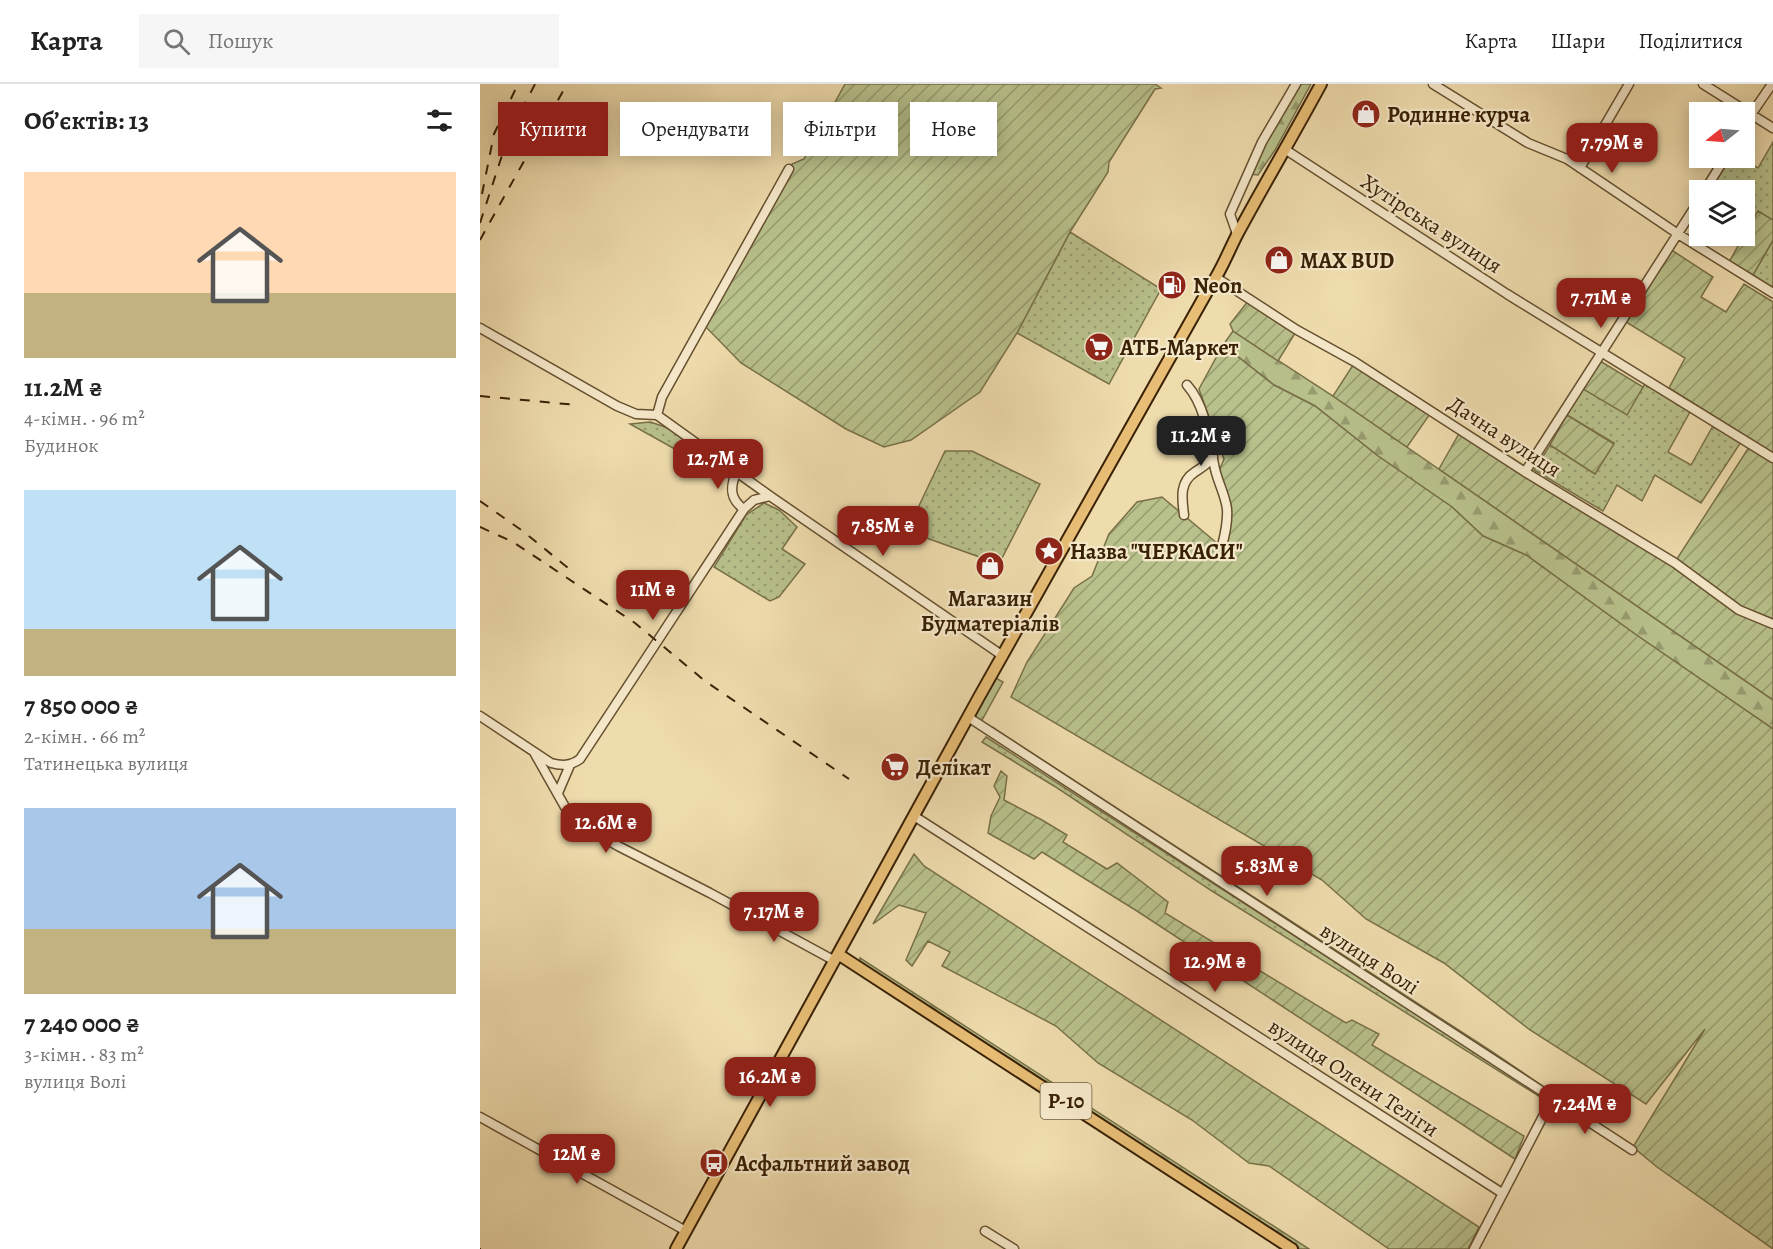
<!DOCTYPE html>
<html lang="uk">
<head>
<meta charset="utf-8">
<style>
  :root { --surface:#fff; --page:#f6f6f6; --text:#222; --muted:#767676; --line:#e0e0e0; --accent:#8f2418 }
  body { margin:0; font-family:Alegreya,serif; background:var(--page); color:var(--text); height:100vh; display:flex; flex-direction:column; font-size:22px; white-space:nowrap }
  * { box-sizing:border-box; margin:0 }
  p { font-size:20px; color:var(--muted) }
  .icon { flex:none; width:33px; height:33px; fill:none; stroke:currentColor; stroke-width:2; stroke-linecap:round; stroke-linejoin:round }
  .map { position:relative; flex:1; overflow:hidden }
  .side { display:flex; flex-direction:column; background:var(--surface); width:480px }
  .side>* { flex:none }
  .banner { position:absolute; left:18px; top:18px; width:570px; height:54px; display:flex; gap:12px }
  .needle { width:39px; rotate:253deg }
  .fabs { position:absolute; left:1209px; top:18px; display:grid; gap:12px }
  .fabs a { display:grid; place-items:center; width:66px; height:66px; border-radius:0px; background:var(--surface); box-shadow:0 3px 15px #0003; font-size:30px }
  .price { position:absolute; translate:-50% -51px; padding:0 14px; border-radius:12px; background:var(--accent); color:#fff; font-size:20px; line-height:39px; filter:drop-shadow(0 2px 3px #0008) }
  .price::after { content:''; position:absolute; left:50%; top:36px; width:18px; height:14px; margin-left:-9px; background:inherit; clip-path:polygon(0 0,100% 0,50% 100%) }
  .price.active { background:#222; color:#fff }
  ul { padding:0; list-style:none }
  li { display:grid; align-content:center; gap:12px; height:318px; padding:0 24px }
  li span { display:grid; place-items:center; height:186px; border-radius:0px; color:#555 }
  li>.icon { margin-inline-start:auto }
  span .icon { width:108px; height:108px; fill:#fffc; stroke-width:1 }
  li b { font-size:26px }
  h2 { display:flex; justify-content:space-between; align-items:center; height:72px; padding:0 24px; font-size:26px }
  .chip { padding:0 21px; border-radius:0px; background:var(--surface); box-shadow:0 3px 15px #0003; font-size:21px; line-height:54px }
  .chip.active { background:var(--accent); color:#fff }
  header { display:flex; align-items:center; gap:36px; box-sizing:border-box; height:84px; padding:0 30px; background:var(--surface); border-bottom:2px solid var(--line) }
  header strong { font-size:28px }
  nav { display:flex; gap:33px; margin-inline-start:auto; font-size:21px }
  .search { width:420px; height:54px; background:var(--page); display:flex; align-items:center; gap:15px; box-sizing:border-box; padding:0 21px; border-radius:0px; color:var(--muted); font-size:22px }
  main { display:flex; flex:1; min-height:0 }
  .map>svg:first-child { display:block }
</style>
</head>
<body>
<header>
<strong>Карта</strong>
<div class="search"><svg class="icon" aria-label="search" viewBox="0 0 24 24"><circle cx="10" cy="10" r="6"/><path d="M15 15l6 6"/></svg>Пошук</div>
<nav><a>Карта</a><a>Шари</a><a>Поділитися</a></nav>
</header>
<main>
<section class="side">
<h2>Об’єктів: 13<svg class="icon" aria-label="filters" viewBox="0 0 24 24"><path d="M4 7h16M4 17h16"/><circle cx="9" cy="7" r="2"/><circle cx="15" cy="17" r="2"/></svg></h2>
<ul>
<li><span style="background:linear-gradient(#ffd9b3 65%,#c2b280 0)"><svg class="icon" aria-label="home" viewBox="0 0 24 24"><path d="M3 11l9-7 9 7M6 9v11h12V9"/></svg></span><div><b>11.2M ₴</b><p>4-кімн. · 96 m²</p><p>Будинок</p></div></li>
<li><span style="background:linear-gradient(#bfe0f5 75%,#c2b280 0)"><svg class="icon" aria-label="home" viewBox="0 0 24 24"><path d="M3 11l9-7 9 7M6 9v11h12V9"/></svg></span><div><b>7 850 000 ₴</b><p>2-кімн. · 66 m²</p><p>Татинецька вулиця</p></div></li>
<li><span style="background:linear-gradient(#a9c7e8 65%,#c2b280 0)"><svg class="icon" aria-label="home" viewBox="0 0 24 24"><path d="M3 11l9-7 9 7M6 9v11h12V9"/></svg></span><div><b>7 240 000 ₴</b><p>3-кімн. · 83 m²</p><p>вулиця Волі</p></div></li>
</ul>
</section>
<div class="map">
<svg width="1293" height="1165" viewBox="0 0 1293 1165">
  <defs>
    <pattern id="grass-dots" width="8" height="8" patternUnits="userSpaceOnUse" patternTransform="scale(1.5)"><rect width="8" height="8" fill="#b8c08b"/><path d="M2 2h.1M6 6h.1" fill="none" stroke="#979c70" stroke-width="1.8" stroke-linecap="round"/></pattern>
    <pattern id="forest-firs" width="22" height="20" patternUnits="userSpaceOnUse" patternTransform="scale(1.5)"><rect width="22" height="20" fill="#b8c08b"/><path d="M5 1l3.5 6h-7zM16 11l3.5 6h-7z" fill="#979c70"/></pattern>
    <pattern id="garden-furrows" width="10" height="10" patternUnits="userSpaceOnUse" patternTransform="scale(1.5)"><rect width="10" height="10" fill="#b8c08b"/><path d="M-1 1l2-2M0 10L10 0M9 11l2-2" fill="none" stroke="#979c70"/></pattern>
  </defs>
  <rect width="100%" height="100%" fill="#efdcad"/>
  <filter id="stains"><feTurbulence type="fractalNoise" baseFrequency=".00333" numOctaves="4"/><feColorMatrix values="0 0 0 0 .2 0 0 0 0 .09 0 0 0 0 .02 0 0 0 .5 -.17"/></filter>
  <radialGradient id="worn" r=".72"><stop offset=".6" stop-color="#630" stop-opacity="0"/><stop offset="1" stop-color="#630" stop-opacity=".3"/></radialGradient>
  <path fill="url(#grass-dots)" stroke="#787048" stroke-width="1.5" d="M 1293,58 L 1293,136 L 1278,128 L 1265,150 L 1264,106 L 1227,106 L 1249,74 L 1261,74 L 1278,84 Z
    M 590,148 L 681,205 L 629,300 L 537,249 Z
    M 1293,156 L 1293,204 L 1273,191 Z
    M 1166,298 L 1211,326 L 1188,368 L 1211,381 L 1234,340 L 1261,358 L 1221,419 L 1175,391 L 1162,417 L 1137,401 L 1123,427 L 1054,386 L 1070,361 L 1115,390 L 1134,359 L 1087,331 L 1103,305 L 1162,305 Z
    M 170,338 C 191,345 208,348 209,373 L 150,340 Z
    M 465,367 L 492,367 L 560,400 L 519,480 L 427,447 Z
    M 284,419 L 299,426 L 317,443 L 302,465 L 325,480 L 299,513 L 290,517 L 234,483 L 266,431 Z
    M 512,643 L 1011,967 L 1144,1057 L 510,646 Z
    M 506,653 L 1066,1014 L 1065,1016 L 732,807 L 574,702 L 502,658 Z"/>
  <path fill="url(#forest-firs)" stroke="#787048" stroke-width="1.5" d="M 818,0 L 831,0 L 795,66 L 778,91 L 770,90 L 773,80 Z
    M 753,247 L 853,312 L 1293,616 L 1293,645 L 1155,550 L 1046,471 L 1003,452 L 972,423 L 898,372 L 835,322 L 794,301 L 743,261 Z
    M 514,593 L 523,598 L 501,638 L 492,632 Z
    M 380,874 L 829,1165 L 819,1165 L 380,879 Z"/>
  <path fill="url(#garden-furrows)" stroke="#787048" stroke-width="1.5" d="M 365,0 L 675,0 L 681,4 L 675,5 L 629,78 L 628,88 L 590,148 L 537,249 L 500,308 L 431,356 L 404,363 L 366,345 L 261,279 L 223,240 L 309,85 L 312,80 L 324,75 Z
    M 1278,127 L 1293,136 L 1293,156 L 1273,191 L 1249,178 Z
    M 1190,165 L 1233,193 L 1221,213 L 1246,228 L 1264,200 L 1293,218 L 1293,369 L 1189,304 L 1205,274 L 1146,238 Z
    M 769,216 L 817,246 L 798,277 L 753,247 L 750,240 Z
    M 743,261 L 794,301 L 835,322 L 898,372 L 972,423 L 1003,452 L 1046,471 L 1155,550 L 1293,645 L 1293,1165 L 1177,1083 L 1153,1063 L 1225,945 L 1166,1020 L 1050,946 L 964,879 L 886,835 L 842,796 L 531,613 L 547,578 L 594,504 L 612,492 L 629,450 L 657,418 L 682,413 L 744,465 L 751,435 L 739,387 L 744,375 L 719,305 Z
    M 1120,277 L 1163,303 L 1147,331 L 1103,305 Z
    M 875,278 L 952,327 L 927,363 L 853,312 Z
    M 1087,331 L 1134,360 L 1115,390 L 1070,361 Z
    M 981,346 L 1195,478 L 1271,360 L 1293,374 L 1293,616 L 959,385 Z
    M 521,687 L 527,692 L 524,716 L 562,736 L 587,751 L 583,758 L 627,785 L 637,779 L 688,818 L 685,829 L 866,939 L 872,936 L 899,950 L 892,961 L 1044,1052 L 1035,1075 L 657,827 L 562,768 L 554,775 L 508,749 L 511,732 L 520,713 L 514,702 Z
    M 434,770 L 444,782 L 999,1143 L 988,1165 L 909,1165 L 789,1082 L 769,1079 L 712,1036 L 618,979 L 576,942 L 462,882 L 470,868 L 448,857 L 432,882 L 426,876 L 446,829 L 419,821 L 393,840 Z"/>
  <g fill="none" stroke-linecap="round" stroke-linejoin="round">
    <g stroke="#66502f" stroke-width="11">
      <path id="minor" d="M 953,0 L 1048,59 L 1087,75 L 1198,150 L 1293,209
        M 1223,0 L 1293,44
        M 1264,41 L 1292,0
        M 806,66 L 1027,210 L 1293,374
        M 1100,84 L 1149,0
        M 1225,106 L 1245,74
        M 757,150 L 750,130 L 782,58 L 816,0
        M 737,194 L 817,246 L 875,278 L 1045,388 L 1195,479 L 1259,526 L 1293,540
        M 0,244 L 137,322 L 156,330 L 177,331 L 290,412 L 523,572
        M 707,301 C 725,321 729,354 734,380 C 736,395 745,409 747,425 C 748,438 745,450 742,462
        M 177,331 L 182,313 L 309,85
        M 257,387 C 250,402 249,415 264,425
        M 1045,388 L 1220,115
        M 704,431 C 702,415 699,398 715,388 C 722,383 727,381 733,373
        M 0,632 L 71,679 C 82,682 91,682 100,675 L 264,425 L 274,416 L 290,412
        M 488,633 L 1152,1066
        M 55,670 L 85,723 L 100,740 L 138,762 L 230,809 L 355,877
        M 78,709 L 90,681
        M 434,732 L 1022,1109
        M 0,1033 L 206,1147
        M 505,1147 L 534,1165
        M 994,1165 L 1072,1015"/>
    </g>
    <g stroke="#392105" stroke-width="14">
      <path id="major" d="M 358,870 L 812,1165
        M 196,1165 L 499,613 L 728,206 C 741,188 748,168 758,149 C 785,99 814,50 841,0"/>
    </g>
    <use href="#minor" stroke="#f5e8ca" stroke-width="8"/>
    <use href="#major" stroke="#e8be76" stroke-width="10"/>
    <path stroke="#392105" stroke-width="2" stroke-dasharray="10 10" stroke-linecap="butt" d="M 2,110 L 14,50 L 38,0
      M 0,139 L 28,53 L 55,0
      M 0,156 L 87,0
      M 0,312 L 97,321
      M 0,417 L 44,448 L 93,488
      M 0,443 L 33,458 L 155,539 L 225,597 L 369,695
      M 0,1165 L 1,1165"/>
  </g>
  <defs>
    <g id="shop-disc" transform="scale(1.5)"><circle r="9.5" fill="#8f2418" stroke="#f5e8ca"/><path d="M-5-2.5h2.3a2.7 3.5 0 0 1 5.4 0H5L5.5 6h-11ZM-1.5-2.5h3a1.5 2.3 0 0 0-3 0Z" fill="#fff"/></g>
    <g id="fuel-disc" transform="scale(1.5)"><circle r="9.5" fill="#8f2418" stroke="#f5e8ca"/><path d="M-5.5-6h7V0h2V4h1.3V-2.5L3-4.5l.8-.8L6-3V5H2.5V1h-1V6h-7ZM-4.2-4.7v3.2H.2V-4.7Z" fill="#fff"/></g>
    <g id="supermarket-disc" transform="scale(1.5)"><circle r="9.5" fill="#8f2418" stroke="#f5e8ca"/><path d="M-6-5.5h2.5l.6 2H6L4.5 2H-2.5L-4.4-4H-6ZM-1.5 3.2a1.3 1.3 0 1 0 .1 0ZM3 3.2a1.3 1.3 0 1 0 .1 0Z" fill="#fff"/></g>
    <g id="sight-disc" transform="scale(1.5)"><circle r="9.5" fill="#8f2418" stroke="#f5e8ca"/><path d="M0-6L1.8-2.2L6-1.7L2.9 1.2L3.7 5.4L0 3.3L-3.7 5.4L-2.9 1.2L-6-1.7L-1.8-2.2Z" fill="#fff"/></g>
    <g id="bus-disc" transform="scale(1.5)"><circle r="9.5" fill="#8f2418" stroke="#f5e8ca"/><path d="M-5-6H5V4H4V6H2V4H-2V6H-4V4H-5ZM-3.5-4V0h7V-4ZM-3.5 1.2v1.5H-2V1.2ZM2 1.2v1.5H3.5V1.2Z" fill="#fff"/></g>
  </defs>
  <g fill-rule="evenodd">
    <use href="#shop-disc" x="886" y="30"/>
    <use href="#shop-disc" x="799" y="176"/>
    <use href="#fuel-disc" x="692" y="201"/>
    <use href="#supermarket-disc" x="619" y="263"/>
    <use href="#sight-disc" x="569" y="467"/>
    <use href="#shop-disc" x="510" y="482"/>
    <use href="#supermarket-disc" x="415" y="683"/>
    <use href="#bus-disc" x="234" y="1079"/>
  </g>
  <g text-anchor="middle" stroke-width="4.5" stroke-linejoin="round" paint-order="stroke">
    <rect fill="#f5e8ca" stroke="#715d40" stroke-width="1.5" x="560.5" y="999" width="51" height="36" rx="4.5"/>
    <g font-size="21" font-weight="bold" fill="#392105">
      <text x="586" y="1024">Р-10</text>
    </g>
    <g font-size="22" font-weight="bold" fill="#392105" stroke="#f5e8ca" text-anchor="start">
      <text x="907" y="38">Родинне курча</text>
      <text x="820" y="184">MAX BUD</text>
      <text x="713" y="209">Neon</text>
      <text x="640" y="271">АТБ-Маркет</text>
      <text x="590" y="475">Назва "ЧЕРКАСИ"</text>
      <text x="510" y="522" text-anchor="middle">Магазин<tspan x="510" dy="25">Будматеріалів</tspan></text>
      <text x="436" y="691">Делікат</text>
      <text x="255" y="1087">Асфальтний завод</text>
    </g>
    <g font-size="22" fill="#392105" stroke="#f5e8ca">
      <text transform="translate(952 139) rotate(33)" y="8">Хутірська вулиця</text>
      <text transform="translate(1025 352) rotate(33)" y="8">Дачна вулиця</text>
      <text transform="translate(890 874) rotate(33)" y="8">вулиця Волі</text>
      <text transform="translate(874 993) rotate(33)" y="8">вулиця Олени Теліги</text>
    </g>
  </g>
  <rect width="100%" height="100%" filter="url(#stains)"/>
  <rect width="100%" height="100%" fill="url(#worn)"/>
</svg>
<div class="fabs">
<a><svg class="needle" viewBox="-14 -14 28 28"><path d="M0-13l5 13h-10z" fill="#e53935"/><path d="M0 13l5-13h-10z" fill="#767676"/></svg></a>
<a><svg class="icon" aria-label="layers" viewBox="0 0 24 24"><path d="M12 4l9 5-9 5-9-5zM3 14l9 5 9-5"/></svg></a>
</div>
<b class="price" style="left:1132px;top:90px">7.79M ₴</b>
<b class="price" style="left:1121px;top:245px">7.71M ₴</b>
<b class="price active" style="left:721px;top:383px">11.2M ₴</b>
<b class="price" style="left:238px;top:406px">12.7M ₴</b>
<b class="price" style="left:403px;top:473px">7.85M ₴</b>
<b class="price" style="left:173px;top:537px">11M ₴</b>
<b class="price" style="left:126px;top:770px">12.6M ₴</b>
<b class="price" style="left:787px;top:813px">5.83M ₴</b>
<b class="price" style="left:294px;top:859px">7.17M ₴</b>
<b class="price" style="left:735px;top:909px">12.9M ₴</b>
<b class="price" style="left:290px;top:1024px">16.2M ₴</b>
<b class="price" style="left:1105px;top:1051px">7.24M ₴</b>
<b class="price" style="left:97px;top:1101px">12M ₴</b>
<div class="banner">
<a class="chip active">Купити</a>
<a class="chip">Орендувати</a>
<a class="chip">Фільтри</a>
<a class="chip">Нове</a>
</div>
</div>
</main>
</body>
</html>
